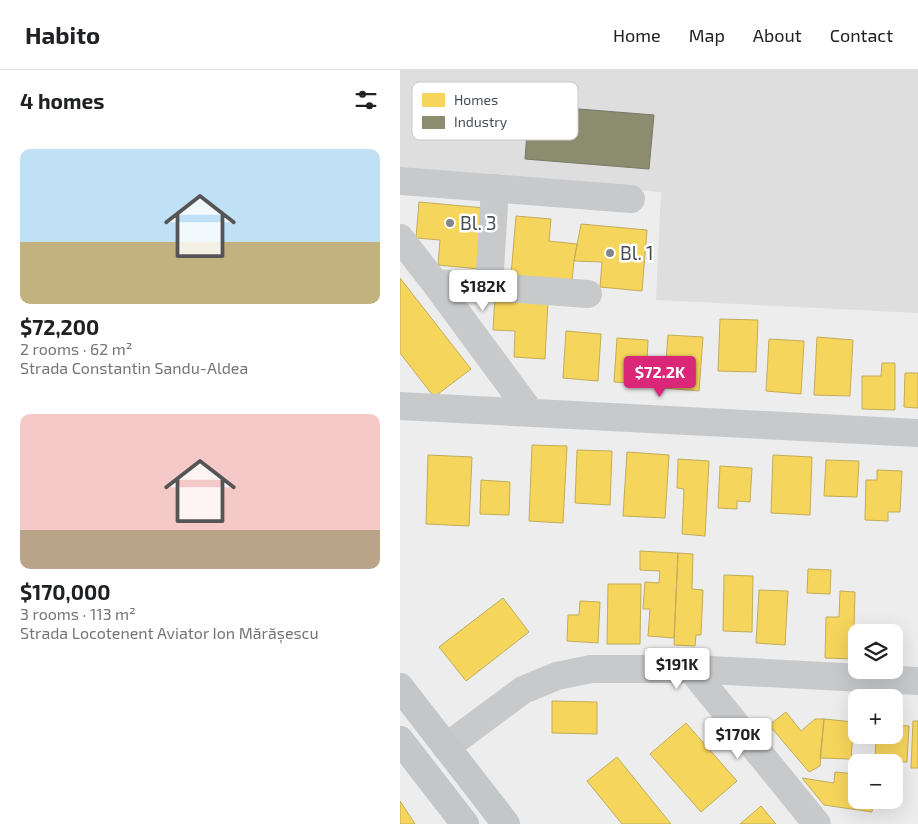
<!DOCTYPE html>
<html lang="en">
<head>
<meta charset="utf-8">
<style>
  :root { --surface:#fff; --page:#f6f6f6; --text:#202124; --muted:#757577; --line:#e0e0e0; --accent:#db2777 }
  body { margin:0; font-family:"Exo 2",sans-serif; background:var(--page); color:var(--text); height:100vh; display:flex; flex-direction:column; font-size:19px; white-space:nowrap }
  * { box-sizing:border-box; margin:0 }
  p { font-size:16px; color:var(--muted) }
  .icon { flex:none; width:28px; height:28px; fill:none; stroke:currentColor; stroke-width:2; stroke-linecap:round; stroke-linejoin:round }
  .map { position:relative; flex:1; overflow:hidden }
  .details { display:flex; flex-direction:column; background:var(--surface); width:400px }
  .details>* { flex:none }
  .buttons { position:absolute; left:448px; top:554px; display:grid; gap:10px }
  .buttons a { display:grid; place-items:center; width:55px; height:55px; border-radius:10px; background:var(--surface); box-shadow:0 5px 20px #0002; font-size:25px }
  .price { position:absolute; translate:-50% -42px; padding:0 11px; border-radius:5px; background:#fff; color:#222; font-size:16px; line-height:32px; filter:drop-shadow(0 1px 2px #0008) }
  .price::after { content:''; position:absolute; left:50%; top:30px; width:15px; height:11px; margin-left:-8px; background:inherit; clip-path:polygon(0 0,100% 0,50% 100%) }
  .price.selected { background:var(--accent); color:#fff }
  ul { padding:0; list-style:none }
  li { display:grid; align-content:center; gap:10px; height:265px; padding:0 20px }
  li span { display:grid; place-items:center; height:155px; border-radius:10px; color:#555 }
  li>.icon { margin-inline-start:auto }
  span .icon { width:90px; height:90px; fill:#fffc; stroke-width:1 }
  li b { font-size:21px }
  h2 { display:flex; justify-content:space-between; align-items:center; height:60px; padding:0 20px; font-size:21px }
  header { display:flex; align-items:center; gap:30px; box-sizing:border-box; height:70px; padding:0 25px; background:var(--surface); border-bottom:1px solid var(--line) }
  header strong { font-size:24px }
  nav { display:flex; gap:28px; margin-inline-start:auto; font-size:18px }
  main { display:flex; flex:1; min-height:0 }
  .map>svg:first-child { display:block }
</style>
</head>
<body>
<header>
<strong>Habito</strong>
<nav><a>Home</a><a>Map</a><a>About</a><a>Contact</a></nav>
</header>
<main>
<section class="details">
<h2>4 homes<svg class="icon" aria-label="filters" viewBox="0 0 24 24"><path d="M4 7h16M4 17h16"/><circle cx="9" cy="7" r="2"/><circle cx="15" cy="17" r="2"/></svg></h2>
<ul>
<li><span style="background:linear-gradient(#bfe0f5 60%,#c2b280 0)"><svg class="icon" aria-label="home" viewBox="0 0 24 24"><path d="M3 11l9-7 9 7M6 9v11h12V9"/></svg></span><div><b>$72,200</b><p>2 rooms · 62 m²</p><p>Strada Constantin Sandu-Aldea</p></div></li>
<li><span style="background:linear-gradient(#f6c9c9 75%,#b9a48a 0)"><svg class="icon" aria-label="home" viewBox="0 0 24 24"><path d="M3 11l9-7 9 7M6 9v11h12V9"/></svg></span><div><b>$170,000</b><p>3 rooms · 113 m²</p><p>Strada Locotenent Aviator Ion Mărășescu</p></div></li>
</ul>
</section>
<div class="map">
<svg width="518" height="754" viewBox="0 0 518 754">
  <rect width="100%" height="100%" fill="#ededed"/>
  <path fill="#dfdede" d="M 0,0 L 518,0 L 518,243 L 256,230 L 261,122 L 0,101 Z"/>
  <path fill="#f6d55c" stroke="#c1ad5a" d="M 19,132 L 85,138 L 80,199 L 38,195 L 40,170 L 16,168 Z
    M 116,146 L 151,149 L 149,171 L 177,174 L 174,191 L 172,211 L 111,205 Z
    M 181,154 L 247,160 L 242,221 L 200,217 L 202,192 L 174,191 Z
    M 0,208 L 71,299 L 34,327 L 0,283 Z
    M 95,226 L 148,230 L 145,289 L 114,287 L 115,261 L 93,260 Z
    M 320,249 L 358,250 L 356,302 L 318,301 Z
    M 166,261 L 201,264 L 198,311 L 163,308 Z
    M 268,265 L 303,267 L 299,321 L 264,318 Z
    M 417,267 L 453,270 L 450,326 L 414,325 Z
    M 217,268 L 248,270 L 246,314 L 214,312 Z
    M 369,269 L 404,271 L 401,324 L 366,321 Z
    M 482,293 L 495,293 L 495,340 L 462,339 L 462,306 L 481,306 Z
    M 505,303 L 518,303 L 518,338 L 504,337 Z
    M 132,375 L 167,376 L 163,453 L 129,451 Z
    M 177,380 L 212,381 L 210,435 L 175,433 Z
    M 227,382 L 269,385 L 265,448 L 223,446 Z
    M 28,385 L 72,387 L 69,456 L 26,454 Z
    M 373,385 L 412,387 L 410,445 L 371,443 Z
    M 278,389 L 309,391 L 305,466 L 282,464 L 284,419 L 277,418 Z
    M 426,390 L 459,391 L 457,427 L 424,426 Z
    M 320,396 L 352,398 L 350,432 L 337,431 L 337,439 L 318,438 Z
    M 477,400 L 502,401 L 500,442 L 488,442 L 488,451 L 465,450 L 466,410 L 477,410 Z
    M 81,410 L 110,412 L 109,445 L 80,444 Z
    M 240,481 L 278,483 L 274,568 L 248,566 L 250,539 L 243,539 L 245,512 L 259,513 L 260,501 L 240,500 Z
    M 278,483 L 293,484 L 292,519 L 303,520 L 301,565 L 296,565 L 295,576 L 274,575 Z
    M 408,499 L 431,500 L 430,524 L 407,523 Z
    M 324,505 L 353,506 L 352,562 L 323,561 Z
    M 208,514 L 241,514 L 240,574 L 207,574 Z
    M 359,520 L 388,521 L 385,575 L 356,573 Z
    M 440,521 L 455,522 L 453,589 L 425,588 L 426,547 L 439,547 Z
    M 103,528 L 129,562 L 66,611 L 39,577 Z
    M 180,531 L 200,532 L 198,573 L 167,571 L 168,545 L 179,545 Z
    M 152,631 L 197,632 L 197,664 L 152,663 Z
    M 386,642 L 401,661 L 415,649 L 424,649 L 420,696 L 409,702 L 369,655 Z
    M 424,649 L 454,652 L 451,689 L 420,688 Z
    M 513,651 L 518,651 L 518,698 L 511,698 Z
    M 286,653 L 337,711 L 301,742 L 250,684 Z
    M 494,655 L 509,656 L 507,692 L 475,691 L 476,665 L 494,665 Z
    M 217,687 L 271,754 L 222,754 L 187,711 Z
    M 435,702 L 456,704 L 456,730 L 473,730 L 472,742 L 424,735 L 402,708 L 434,713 Z
    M 0,731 L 15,754 L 0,754 Z
    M 361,736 L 376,754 L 340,754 Z"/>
  <path fill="#8c8c6e" stroke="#777a67" d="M 129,35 L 254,45 L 249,99 L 125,89 Z"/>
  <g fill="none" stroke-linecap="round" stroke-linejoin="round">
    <path stroke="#c7c9cb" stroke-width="28" d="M 0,111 L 231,129
      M 0,168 L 35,213 L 131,343
      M 35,213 L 188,224
      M 89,217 L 95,118
      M 0,336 L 518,363
      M 291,599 L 417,754
      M 46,677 L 123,620 L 157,606 L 191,599 L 291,599 L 518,611"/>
    <path stroke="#c3c7c9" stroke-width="28" d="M 0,617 L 106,754
      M 0,670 L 65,754"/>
  </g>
  <g fill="#80868c" stroke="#fff" stroke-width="2">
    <circle cx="50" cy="153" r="5"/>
    <circle cx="210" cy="183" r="5"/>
  </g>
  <g text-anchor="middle" stroke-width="5" stroke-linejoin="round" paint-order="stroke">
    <g font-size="19" fill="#464f57" stroke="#fff" text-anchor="start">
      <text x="60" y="160">Bl. 3</text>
      <text x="220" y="190">Bl. 1</text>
    </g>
  </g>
  <rect x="12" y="12" width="166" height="58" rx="8" fill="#fff" stroke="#c8cacd" stroke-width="1"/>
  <rect x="22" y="23" width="23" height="14" fill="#f6d55c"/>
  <rect x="22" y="46" width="23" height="13" fill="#8c8c6e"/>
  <g font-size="14" fill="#464f57">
    <text x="54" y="35">Homes</text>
    <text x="54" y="57">Industry</text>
  </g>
</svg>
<div class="buttons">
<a><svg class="icon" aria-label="layers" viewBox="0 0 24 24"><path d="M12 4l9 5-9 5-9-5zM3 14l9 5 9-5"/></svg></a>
<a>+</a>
<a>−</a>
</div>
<b class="price" style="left:83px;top:242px">$182K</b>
<b class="price selected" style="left:260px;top:328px">$72.2K</b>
<b class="price" style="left:277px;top:620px">$191K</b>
<b class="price" style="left:338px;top:690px">$170K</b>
</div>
</main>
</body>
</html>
